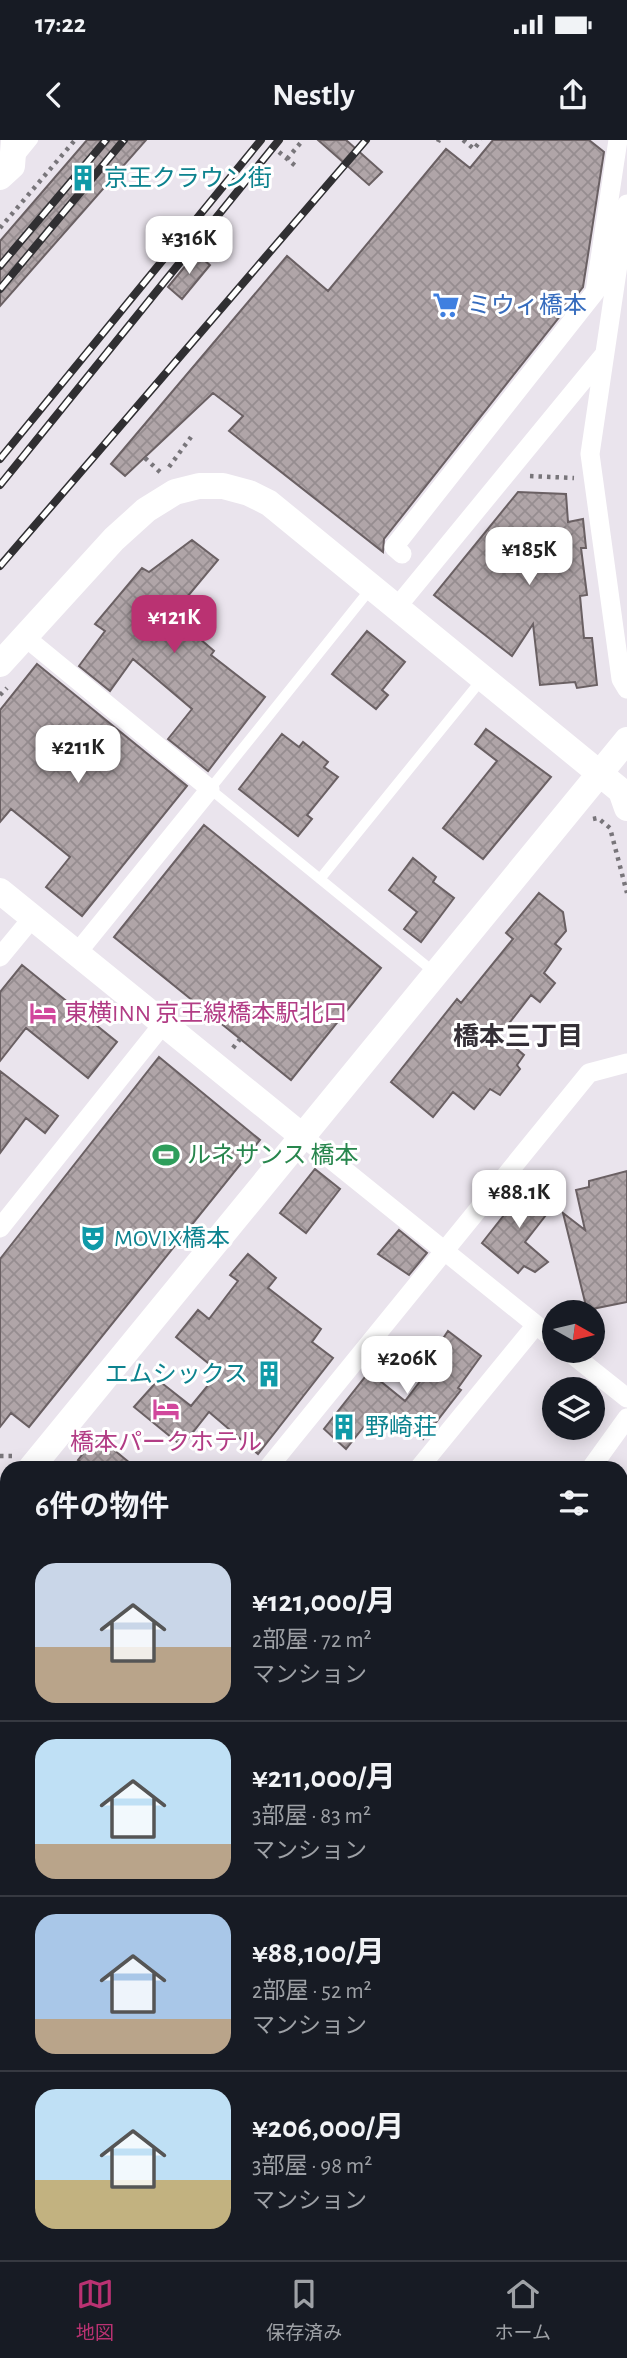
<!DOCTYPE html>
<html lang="ja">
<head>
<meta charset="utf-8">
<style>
  :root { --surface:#171b24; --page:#242831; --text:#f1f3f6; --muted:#9ea1a6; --line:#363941; --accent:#ba3272 }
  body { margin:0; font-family:"Alegreya Sans","Noto Sans JP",sans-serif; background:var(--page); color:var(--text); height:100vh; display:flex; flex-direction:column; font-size:26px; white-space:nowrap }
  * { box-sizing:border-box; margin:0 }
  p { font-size:23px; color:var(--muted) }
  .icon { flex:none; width:38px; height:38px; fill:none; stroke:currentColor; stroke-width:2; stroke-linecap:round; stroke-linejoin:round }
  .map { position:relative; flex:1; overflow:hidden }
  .sheet { position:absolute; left:0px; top:1321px; width:628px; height:800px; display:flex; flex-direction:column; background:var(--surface); border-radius:21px 21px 0 0; box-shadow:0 4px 18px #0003 }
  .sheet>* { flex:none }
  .needle { width:46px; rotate:98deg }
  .controls { position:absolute; left:542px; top:1160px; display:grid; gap:14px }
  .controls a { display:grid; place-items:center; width:63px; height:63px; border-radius:50%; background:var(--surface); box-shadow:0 4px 18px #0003; font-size:35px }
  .price { position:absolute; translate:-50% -60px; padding:0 16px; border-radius:14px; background:#fff; color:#222; font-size:23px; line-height:46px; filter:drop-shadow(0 2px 4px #0008) }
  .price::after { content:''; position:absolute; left:50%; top:42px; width:21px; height:16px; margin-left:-10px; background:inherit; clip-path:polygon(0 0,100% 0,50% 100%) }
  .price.current { background:var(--accent); color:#fff }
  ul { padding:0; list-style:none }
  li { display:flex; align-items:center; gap:21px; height:175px; padding:0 35px }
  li+li { border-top:2px solid var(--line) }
  li span { display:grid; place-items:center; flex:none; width:196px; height:140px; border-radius:21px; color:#555 }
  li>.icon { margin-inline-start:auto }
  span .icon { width:84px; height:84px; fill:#fffc; stroke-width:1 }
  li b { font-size:30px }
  h2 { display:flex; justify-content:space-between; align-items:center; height:84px; padding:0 35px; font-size:30px }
  .status { display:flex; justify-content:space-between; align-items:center; height:49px; padding:0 35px; background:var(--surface); direction:ltr }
  .status svg { height:19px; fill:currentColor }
  header { display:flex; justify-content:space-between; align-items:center; height:91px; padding:0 35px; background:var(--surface); font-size:32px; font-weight:700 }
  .dock { display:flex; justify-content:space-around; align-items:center; height:98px; border-top:2px solid var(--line); background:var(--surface); font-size:19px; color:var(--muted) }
  .dock a { display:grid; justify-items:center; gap:4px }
  .dock .current { color:var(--accent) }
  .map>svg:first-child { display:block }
</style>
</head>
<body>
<div class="status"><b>17:22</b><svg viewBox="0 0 49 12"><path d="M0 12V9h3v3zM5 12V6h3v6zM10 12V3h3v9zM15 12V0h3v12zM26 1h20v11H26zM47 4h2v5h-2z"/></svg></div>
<header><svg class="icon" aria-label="back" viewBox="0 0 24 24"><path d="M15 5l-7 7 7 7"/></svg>Nestly<svg class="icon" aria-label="share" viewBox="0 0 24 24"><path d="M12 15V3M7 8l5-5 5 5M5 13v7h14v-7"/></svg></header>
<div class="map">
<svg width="627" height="2120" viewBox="0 0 627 2120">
  <defs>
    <pattern id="building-cross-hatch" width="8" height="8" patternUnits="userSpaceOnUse" patternTransform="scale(1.75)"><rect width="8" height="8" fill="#b0a5a8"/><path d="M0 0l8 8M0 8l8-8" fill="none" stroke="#968d90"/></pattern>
  </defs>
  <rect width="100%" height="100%" fill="#eae4ed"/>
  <path fill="#e2d7e6" d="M 7,1864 L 7,2064 L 0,2065 L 0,1865 Z"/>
  <path fill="url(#building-cross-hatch)" stroke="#6a6063" stroke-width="2" d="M 87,0 L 146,0 L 0,166 L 0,101 Z
    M 318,0 L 346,0 L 382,32 L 369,45 Z
    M 493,0 L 589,0 L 604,12 L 583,147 L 384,399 L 383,412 L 229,291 L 243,276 L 213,253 L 125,336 L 111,324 L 287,116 L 328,151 L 446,9 L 470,28 Z
    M 196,113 L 210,125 L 182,159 L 168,147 Z
    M 518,352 L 566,354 L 568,382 L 583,379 L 586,408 L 581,408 L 587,455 L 580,456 L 584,498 L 592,498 L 597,545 L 577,548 L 575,542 L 540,545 L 533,484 L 512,516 L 434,455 Z
    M 192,400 L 218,420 L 172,475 L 214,511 L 211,515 L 265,557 L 208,631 L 168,599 L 192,569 L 133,519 L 110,551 L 79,526 L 105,491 L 95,484 L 142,428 L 149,432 Z
    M 367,491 L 405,522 L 382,550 L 388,555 L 376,569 L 332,534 Z
    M 37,524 L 187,646 L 82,776 L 46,747 L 70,717 L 11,669 L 0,682 L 0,570 Z
    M 486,589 L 551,637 L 483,719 L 443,688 L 497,621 L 475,604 Z
    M 282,594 L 299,607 L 303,602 L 328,622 L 324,627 L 338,637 L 307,675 L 312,679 L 298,696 L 239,649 Z
    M 204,685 L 381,828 L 291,940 L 114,797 Z
    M 413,718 L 436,737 L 433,742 L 454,758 L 421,802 L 404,789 L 417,772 L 389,750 Z
    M 539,753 L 563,772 L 566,791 L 555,804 L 561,809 L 544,833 L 555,843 L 540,862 L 531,855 L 500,895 L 524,915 L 517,925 L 520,929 L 500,955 L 490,949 L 474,969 L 453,952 L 433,977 L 391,942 L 457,859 L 461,863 L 513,799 L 506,793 Z
    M 22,825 L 117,902 L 88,938 L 26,888 L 0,921 L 0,852 Z
    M 159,917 L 260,1000 L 29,1287 L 11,1273 L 0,1287 L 0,1119 Z
    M 0,931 L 58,976 L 45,993 L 26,978 L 0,1013 Z
    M 315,1029 L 340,1049 L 306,1093 L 280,1073 Z
    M 627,1031 L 627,1162 L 587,1170 L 563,1073 L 585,1090 L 576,1050 L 589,1047 L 589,1041 Z
    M 521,1042 L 553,1066 L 525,1102 L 548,1122 L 535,1132 L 524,1126 L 518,1133 L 482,1103 L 504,1075 L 499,1071 Z
    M 399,1090 L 427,1113 L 409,1135 L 378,1114 Z
    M 248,1114 L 276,1138 L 268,1148 L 321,1189 L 312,1202 L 333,1218 L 258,1314 L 209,1272 L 182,1306 L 134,1267 L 158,1240 L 191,1266 L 219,1232 L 176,1197 L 198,1170 L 209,1179 L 238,1141 L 230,1135 Z
    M 448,1191 L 481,1216 L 458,1248 L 461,1250 L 423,1299 L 398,1281 L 394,1287 L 383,1278 L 377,1284 L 370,1279 L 346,1309 L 324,1289 L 369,1232 L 405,1261 L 437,1219 L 432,1215 Z
    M 97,1296 L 136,1328 L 89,1328 L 78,1320 Z"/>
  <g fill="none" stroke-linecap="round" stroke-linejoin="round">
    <path stroke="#78757a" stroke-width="4.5" stroke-dasharray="3.5 5" stroke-linecap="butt" d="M 463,0 L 474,9 L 481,0
      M 438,2 L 439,0
      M 279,12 L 298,28
      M 287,19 L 303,0
      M 0,88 L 75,0
      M 145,318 L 160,332
      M 169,327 L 191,297
      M 530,336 L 574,338
      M 0,555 L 7,548
      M 593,679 L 598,678 L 610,688 L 627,753
      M 233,908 L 240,899
      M 0,1316 L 13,1316
      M 0,1428 L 7,1433"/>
    <path stroke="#fff" stroke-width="10" d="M 20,16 L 33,0
      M 372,447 L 210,649 L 434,832
      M 320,739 L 483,538"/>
    <path stroke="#fff" stroke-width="19" d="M 627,64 L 590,314 L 621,539 L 627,549
      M 402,414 L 394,407 L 595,152 L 618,0
      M 397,467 L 603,216
      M 25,497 L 210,649 L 77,813
      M 0,817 L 33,777
      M 302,996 L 555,1200
      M 0,1088 L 163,884
      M 568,1211 L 627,1258
      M 268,1328 L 589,933 L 627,923
      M 419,1328 L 536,1185
      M 591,1328 L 627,1278
      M 621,1638 L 627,1622
      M 0,1657 L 7,1648
      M 0,1816 L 6,1848 L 0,1854
      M 0,2074 L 7,2072
      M 161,2114 L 162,2120
      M 351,2120 L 353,2114
      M 513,2120 L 515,2114"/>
    <path stroke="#fff" stroke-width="26" d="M 0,37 L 12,26 L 14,0
      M 0,524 L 114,399 L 146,370 L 175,352 L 199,346 L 223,346 L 249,353 L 269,363 L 621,651 L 627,668
      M 0,751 L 302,996
      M 31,1328 L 627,600
      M 0,1366 L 7,1357
      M 0,1387 L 7,1396
      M 621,1850 L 627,1852"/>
    <g stroke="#302f32" stroke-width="8">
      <path id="rail" d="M 0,126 L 106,0
        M 0,149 L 124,0
        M 0,319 L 261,0
        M 0,345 L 279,0
        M 0,426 L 366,0"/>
    </g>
    <use href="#rail" stroke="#fff" stroke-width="5" stroke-dasharray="16" stroke-linecap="butt"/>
  </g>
  <defs>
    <g id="building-bare" transform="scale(2.1)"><path d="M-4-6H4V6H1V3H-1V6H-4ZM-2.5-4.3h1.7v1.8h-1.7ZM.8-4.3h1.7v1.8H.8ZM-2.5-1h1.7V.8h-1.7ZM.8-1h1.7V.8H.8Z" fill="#0f9aa8" stroke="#fff" stroke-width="2.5" paint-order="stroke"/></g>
    <g id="supermarket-bare" transform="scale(2.1)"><path d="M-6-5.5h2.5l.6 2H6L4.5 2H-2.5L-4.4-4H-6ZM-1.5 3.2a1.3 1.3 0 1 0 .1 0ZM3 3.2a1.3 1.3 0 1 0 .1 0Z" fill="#3f7fe0" stroke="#fff" stroke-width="2.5" paint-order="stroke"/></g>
    <g id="hotel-bare" transform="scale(2.1)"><path d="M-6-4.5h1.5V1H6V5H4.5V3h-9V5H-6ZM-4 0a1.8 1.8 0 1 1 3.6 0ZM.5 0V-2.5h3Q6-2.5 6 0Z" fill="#d1479c" stroke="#fff" stroke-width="2.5" paint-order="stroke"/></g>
    <g id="stadium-bare" transform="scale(2.1)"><path d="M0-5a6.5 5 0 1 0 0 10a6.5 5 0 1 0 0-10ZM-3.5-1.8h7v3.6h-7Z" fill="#2e9e5b" stroke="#fff" stroke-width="2.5" paint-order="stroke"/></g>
    <g id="theatre-bare" transform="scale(2.1)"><path d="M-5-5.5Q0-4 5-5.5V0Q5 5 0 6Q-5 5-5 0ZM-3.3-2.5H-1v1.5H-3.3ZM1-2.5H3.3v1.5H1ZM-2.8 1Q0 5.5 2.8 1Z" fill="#0f9aa8" stroke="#fff" stroke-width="2.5" paint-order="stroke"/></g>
  </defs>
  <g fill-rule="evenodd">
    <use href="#building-bare" x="83" y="38"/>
    <use href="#supermarket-bare" x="446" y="165"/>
    <use href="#hotel-bare" x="43" y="873"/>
    <use href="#stadium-bare" x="166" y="1015"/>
    <use href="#theatre-bare" x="93" y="1098"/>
    <use href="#building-bare" x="269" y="1234"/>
    <use href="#hotel-bare" x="166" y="1269"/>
    <use href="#building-bare" x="344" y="1287"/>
  </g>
  <g text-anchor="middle" stroke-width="6" stroke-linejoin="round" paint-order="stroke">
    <g font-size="24" fill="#0d838f" stroke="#fff" text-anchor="start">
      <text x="104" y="46">京王クラウン街</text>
      <text x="114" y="1106">MOVIX橋本</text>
      <text x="248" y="1242" text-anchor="end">エムシックス</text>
      <text x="365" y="1295">野崎荘</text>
    </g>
    <g font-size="24" fill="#366cbe" stroke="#fff" text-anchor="start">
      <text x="467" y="173">ミウィ橋本</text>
    </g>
    <g font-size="24" fill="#b23c85" stroke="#fff" text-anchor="start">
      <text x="64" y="881">東横INN 京王線橋本駅北口</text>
      <text x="166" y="1310" text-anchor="middle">橋本パークホテル</text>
    </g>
    <g font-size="24" fill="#27864d" stroke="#fff" text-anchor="start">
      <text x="187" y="1023">ルネサンス 橋本</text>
    </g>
    <g font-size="26" font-weight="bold" fill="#342f36" stroke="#fff">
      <text x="518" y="905">橋本三丁目</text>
    </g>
  </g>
</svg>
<div class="controls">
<a><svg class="needle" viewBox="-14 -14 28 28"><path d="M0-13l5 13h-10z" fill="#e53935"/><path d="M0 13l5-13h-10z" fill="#9ea1a6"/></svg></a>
<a><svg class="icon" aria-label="layers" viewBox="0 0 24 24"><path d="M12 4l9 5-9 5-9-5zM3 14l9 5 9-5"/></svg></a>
</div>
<b class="price" style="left:189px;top:136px">¥316K</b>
<b class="price" style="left:529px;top:447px">¥185K</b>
<b class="price current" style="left:174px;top:515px">¥121K</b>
<b class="price" style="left:78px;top:645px">¥211K</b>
<b class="price" style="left:519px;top:1090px">¥88.1K</b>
<b class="price" style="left:407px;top:1256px">¥206K</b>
<section class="sheet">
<h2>6件の物件<svg class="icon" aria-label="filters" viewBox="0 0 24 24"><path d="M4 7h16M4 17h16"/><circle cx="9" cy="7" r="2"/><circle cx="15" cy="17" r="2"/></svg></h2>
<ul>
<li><span style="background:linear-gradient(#c9d6e8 60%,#b9a48a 0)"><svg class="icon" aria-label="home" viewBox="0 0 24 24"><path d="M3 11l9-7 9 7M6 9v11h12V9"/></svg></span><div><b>¥121,000/月</b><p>2部屋 · 72 m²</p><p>マンション</p></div></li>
<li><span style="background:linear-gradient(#bfe0f5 75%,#b9a48a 0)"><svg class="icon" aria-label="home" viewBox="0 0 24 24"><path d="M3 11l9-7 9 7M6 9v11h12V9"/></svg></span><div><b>¥211,000/月</b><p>3部屋 · 83 m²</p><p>マンション</p></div></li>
<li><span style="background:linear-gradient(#a9c7e8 75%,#b9a48a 0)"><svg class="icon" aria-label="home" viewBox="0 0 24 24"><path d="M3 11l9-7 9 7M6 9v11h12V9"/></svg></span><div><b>¥88,100/月</b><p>2部屋 · 52 m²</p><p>マンション</p></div></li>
<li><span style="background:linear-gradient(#bfe0f5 65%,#c2b280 0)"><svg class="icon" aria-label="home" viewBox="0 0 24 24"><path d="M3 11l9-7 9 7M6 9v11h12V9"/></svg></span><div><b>¥206,000/月</b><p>3部屋 · 98 m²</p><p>マンション</p></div></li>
</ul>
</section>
</div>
<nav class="dock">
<a class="current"><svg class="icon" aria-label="map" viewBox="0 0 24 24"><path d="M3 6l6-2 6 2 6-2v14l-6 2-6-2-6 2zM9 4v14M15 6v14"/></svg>地図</a>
<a><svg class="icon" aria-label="saved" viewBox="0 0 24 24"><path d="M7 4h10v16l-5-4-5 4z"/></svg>保存済み</a>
<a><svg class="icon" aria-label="home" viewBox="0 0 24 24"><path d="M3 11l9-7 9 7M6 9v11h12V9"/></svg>ホーム</a>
</nav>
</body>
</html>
